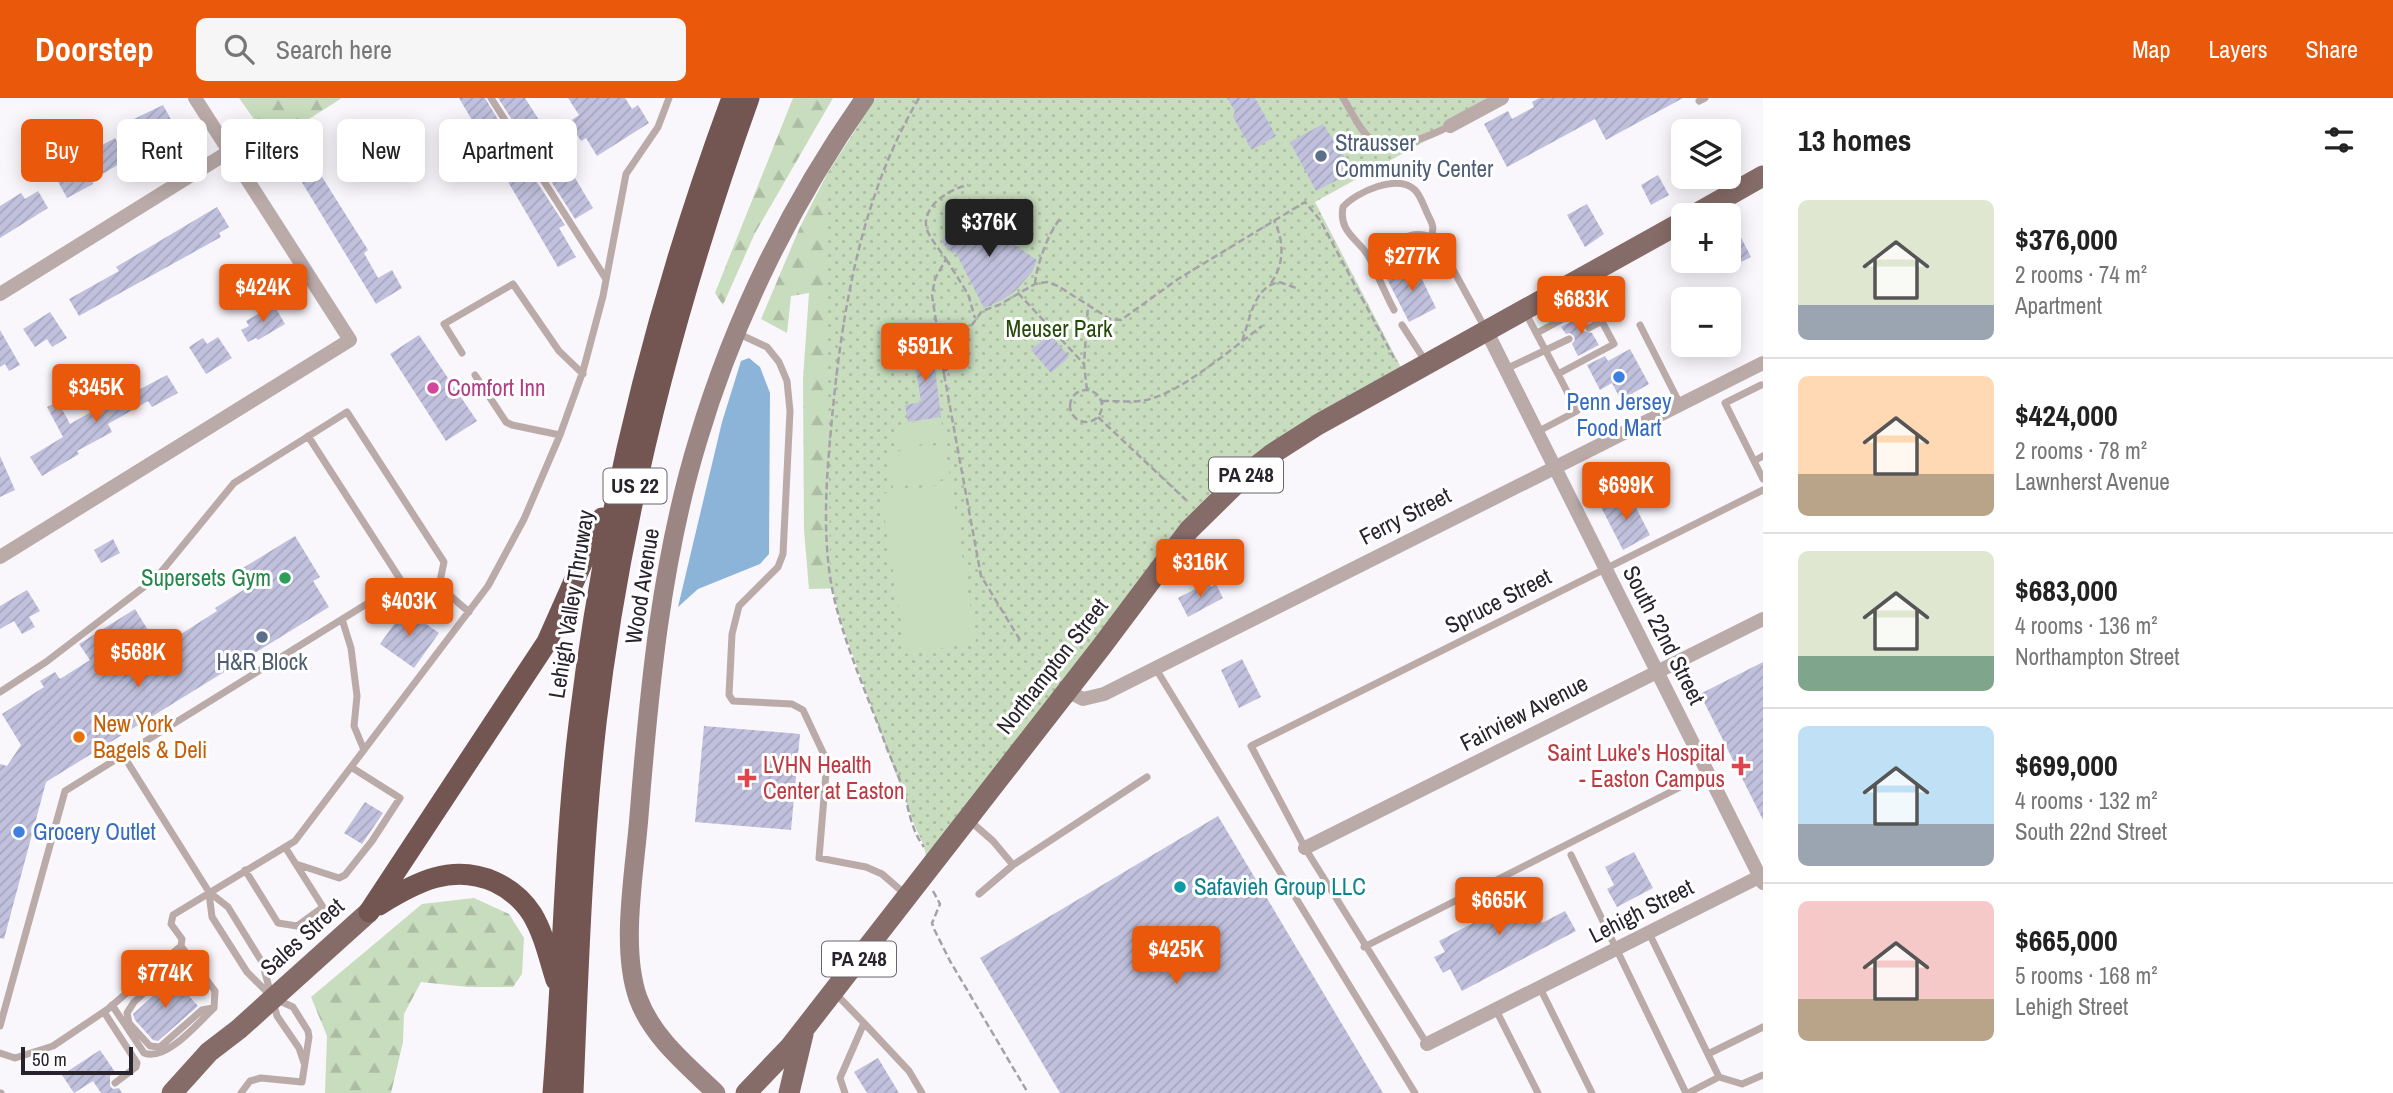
<!DOCTYPE html>
<html lang="en">
<head>
<meta charset="utf-8">
<style>
  :root { --surface:#fff; --page:#f6f6f6; --text:#222; --muted:#767676; --line:#e0e0e0; --accent:#ea580c }
  body { margin:0; font-family:"Archivo Narrow",sans-serif; background:var(--page); color:var(--text); height:100vh; display:flex; flex-direction:column; font-size:26px; white-space:nowrap }
  * { box-sizing:border-box; margin:0 }
  p { font-size:23px; color:var(--muted) }
  .icon { flex:none; width:38px; height:38px; fill:none; stroke:currentColor; stroke-width:2; stroke-linecap:round; stroke-linejoin:round }
  .map { position:relative; flex:1; overflow:hidden }
  .drawer { display:flex; flex-direction:column; background:var(--surface); width:630px }
  .drawer>* { flex:none }
  .top-card { position:absolute; left:21px; top:21px; width:665px; height:63px; display:flex; gap:14px }
  .controls { position:absolute; left:1671px; top:21px; display:grid; gap:14px }
  .controls a { display:grid; place-items:center; width:70px; height:70px; border-radius:10px; background:var(--surface); box-shadow:0 4px 18px #0003; font-size:35px }
  .scale { position:absolute; left:21px; bottom:18px; width:112px; box-sizing:border-box; padding-left:7px; border:4px solid #29232d; border-top:0; font-size:19px; line-height:24px; white-space:nowrap; color:#29232d; -webkit-text-stroke:5px #fff; paint-order:stroke }
  .price { position:absolute; translate:-50% -60px; padding:0 16px; border-radius:7px; background:var(--accent); color:#fff; font-size:23px; line-height:46px; filter:drop-shadow(0 2px 4px #0008) }
  .price::after { content:''; position:absolute; left:50%; top:42px; width:21px; height:16px; margin-left:-10px; background:inherit; clip-path:polygon(0 0,100% 0,50% 100%) }
  .price.current { background:#222; color:#fff }
  ul { padding:0; list-style:none }
  li { display:flex; align-items:center; gap:21px; height:175px; padding:0 35px }
  li+li { border-top:2px solid var(--line) }
  li span { display:grid; place-items:center; flex:none; width:196px; height:140px; border-radius:10px; color:#555 }
  li>.icon { margin-inline-start:auto }
  span .icon { width:84px; height:84px; fill:#fffc; stroke-width:1 }
  li b { font-size:30px }
  h2 { display:flex; justify-content:space-between; align-items:center; height:84px; padding:0 35px; font-size:30px }
  .tag { padding:0 24px; border-radius:10px; background:var(--surface); box-shadow:0 4px 18px #0003; font-size:24px; line-height:63px }
  .tag.current { background:var(--accent); color:#fff }
  header { display:flex; align-items:center; gap:42px; box-sizing:border-box; height:98px; padding:0 35px; background:var(--accent); color:#fff }
  header strong { font-size:33px }
  nav { display:flex; gap:38px; margin-inline-start:auto; font-size:24px }
  .search { width:490px; height:63px; background:var(--page); display:flex; align-items:center; gap:18px; box-sizing:border-box; padding:0 24px; border-radius:10px; color:var(--muted); font-size:26px }
  main { display:flex; flex:1; min-height:0 }
  .map>svg:first-child { display:block }
</style>
</head>
<body>
<header>
<strong>Doorstep</strong>
<div class="search"><svg class="icon" aria-label="search" viewBox="0 0 24 24"><circle cx="10" cy="10" r="6"/><path d="M15 15l6 6"/></svg>Search here</div>
<nav><a>Map</a><a>Layers</a><a>Share</a></nav>
</header>
<main>
<div class="map">
<svg width="1763" height="995" viewBox="0 0 1763 995">
  <defs>
    <pattern id="forest-firs" width="22" height="20" patternUnits="userSpaceOnUse" patternTransform="scale(1.75)"><rect width="22" height="20" fill="#c8ddbe"/><path d="M5 1l3.5 6h-7zM16 11l3.5 6h-7z" fill="#acbda4"/></pattern>
    <pattern id="park-dots" width="8" height="8" patternUnits="userSpaceOnUse" patternTransform="scale(1.75)"><rect width="8" height="8" fill="#c8ddbe"/><path d="M2 2h.1M6 6h.1" fill="none" stroke="#acbda4" stroke-width="1.8" stroke-linecap="round"/></pattern>
    <pattern id="building-hatch" width="6" height="6" patternUnits="userSpaceOnUse" patternTransform="scale(1.75)"><rect width="6" height="6" fill="#c1c1de"/><path d="M-1 1l2-2M0 6l6-6M5 7l2-2" fill="none" stroke="#a6a6bf"/></pattern>
  </defs>
  <rect width="100%" height="100%" fill="#f9f6fc"/>
  <path fill="url(#forest-firs)" d="M 239,0 L 342,0 L 271,45 Z
    M 793,0 L 833,0 L 755,135 L 723,207 L 715,195 Z
    M 876,0 L 846,490 L 809,491 L 804,432 L 803,281 L 809,195 L 791,198 L 787,235 L 761,221 L 800,129 L 826,78 Z
    M 474,800 L 509,816 L 524,840 L 522,876 L 513,889 L 468,889 L 421,884 L 404,916 L 403,944 L 391,995 L 325,995 L 327,938 L 311,899 L 422,806 Z"/>
  <path fill="url(#park-dots)" d="M 876,0 L 1503,0 L 1315,104 L 1406,279 L 1244,378 L 928,769 L 924,748 L 914,726 L 840,522 L 833,492 L 830,465 L 826,78 Z"/>
  <path fill="#c8ddbe" d="M 941,320 L 944,343 L 897,350 L 894,328 Z
    M 944,346 L 950,380 L 893,390 L 888,355 Z
    M 951,385 L 976,545 L 906,556 L 881,396 Z"/>
  <path fill="#8cb4d9" d="M 749,260 L 760,269 L 770,295 L 769,456 L 760,466 L 698,491 L 678,509 L 722,324 L 741,263 Z"/>
  <path fill="url(#building-hatch)" d="M 459,0 L 485,0 L 516,51 L 514,53 L 530,80 L 533,78 L 565,127 L 559,130 L 576,159 L 558,169 Z
    M 498,0 L 525,0 L 546,33 L 527,45 Z
    M 568,0 L 625,0 L 632,11 L 638,7 L 649,25 L 597,58 L 586,40 L 581,43 L 569,24 L 579,17 Z
    M 1227,0 L 1255,0 L 1276,38 L 1252,52 L 1233,19 L 1235,13 Z
    M 1539,0 L 1683,0 L 1606,42 L 1595,21 L 1507,69 L 1484,26 L 1508,13 L 1512,21 L 1534,9 L 1532,4 Z
    M 163,7 L 177,32 L 92,82 L 93,86 L 67,100 L 54,76 L 64,71 L 67,76 L 97,60 L 93,52 L 115,40 L 118,45 L 140,32 L 134,21 Z
    M 1323,26 L 1354,73 L 1316,93 L 1290,44 Z
    M 563,60 L 593,110 L 575,121 L 544,72 Z
    M 312,63 L 368,152 L 364,155 L 378,180 L 392,172 L 402,190 L 376,206 L 295,73 Z
    M 1658,77 L 1669,97 L 1651,107 L 1641,87 Z
    M 38,93 L 48,110 L 0,140 L 0,108 L 21,95 L 25,101 Z
    M 1587,106 L 1604,136 L 1585,149 L 1567,117 Z
    M 217,109 L 229,129 L 219,135 L 221,139 L 79,218 L 69,201 L 119,173 L 116,169 Z
    M 978,110 L 990,124 L 986,128 L 1037,162 L 1032,174 L 1016,192 L 1004,201 L 984,210 L 955,153 L 953,156 L 941,143 Z
    M 1729,116 L 1751,159 L 1729,170 Z
    M 1415,167 L 1436,210 L 1409,224 L 1387,181 Z
    M 274,207 L 285,226 L 258,242 L 256,240 L 248,244 L 241,232 L 249,228 L 246,223 Z
    M 50,214 L 67,240 L 52,249 L 47,241 L 35,249 L 23,231 Z
    M 1582,218 L 1586,225 L 1583,229 L 1584,233 L 1592,235 L 1599,247 L 1578,258 L 1572,246 L 1575,242 L 1574,238 L 1570,235 L 1566,236 L 1561,229 Z
    M 0,232 L 20,267 L 9,273 L 5,266 L 0,269 Z
    M 1050,236 L 1069,259 L 1051,275 L 1031,252 Z
    M 419,237 L 477,323 L 446,343 L 390,256 Z
    M 218,239 L 232,260 L 206,276 L 189,249 L 203,240 L 207,246 Z
    M 931,239 L 941,319 L 908,324 L 905,307 L 921,304 L 912,242 Z
    M 1630,251 L 1649,286 L 1621,302 L 1612,285 L 1600,292 L 1587,267 L 1605,258 L 1608,263 Z
    M 167,277 L 178,295 L 152,309 L 148,303 L 108,326 L 112,334 L 77,353 L 79,356 L 42,378 L 30,359 L 63,339 L 47,309 L 58,304 L 70,326 L 121,297 L 123,300 Z
    M 0,358 L 15,392 L 0,399 Z
    M 1629,396 L 1650,437 L 1623,452 L 1601,409 Z
    M 295,438 L 320,479 L 313,483 L 329,509 L 46,684 L 4,841 L 0,840 L 0,666 L 7,668 L 21,647 L 2,616 L 44,589 L 40,583 L 55,574 L 60,581 L 90,562 L 79,546 L 135,511 L 159,550 L 217,513 L 215,510 L 248,489 L 238,473 Z
    M 113,441 L 120,455 L 101,465 L 94,452 Z
    M 1209,484 L 1211,489 L 1216,486 L 1223,500 L 1188,519 L 1178,500 Z
    M 27,492 L 40,513 L 29,519 L 35,529 L 22,536 L 14,523 L 0,531 L 0,508 Z
    M 405,511 L 439,535 L 414,570 L 380,546 Z
    M 1242,561 L 1261,599 L 1239,610 L 1221,572 Z
    M 1763,564 L 1763,722 L 1700,596 Z
    M 704,628 L 800,636 L 791,732 L 695,724 Z
    M 365,704 L 383,715 L 362,746 L 344,735 Z
    M 1218,718 L 1383,995 L 1060,995 L 980,860 Z
    M 1634,754 L 1653,790 L 1617,809 L 1607,791 L 1614,787 L 1605,769 Z
    M 1511,785 L 1522,806 L 1529,802 L 1542,825 L 1565,813 L 1576,833 L 1462,893 L 1450,871 L 1443,875 L 1434,859 L 1445,854 L 1439,843 L 1475,824 L 1467,809 Z
    M 173,880 L 198,908 L 158,943 L 153,942 L 135,922 L 133,916 Z
    M 100,952 L 115,974 L 110,978 L 110,988 L 113,991 L 119,990 L 122,995 L 101,995 L 93,983 L 74,995 L 62,977 Z
    M 878,960 L 899,995 L 867,995 L 854,974 Z"/>
  <g fill="none" stroke-linecap="round" stroke-linejoin="round">
    <path stroke="#a5a1a8" stroke-width="2.5" stroke-dasharray="7 3.5" stroke-linecap="butt" d="M 919,0 C 860,99 841,218 831,331 C 826,384 822,442 833,495 C 844,546 867,596 885,645 C 890,659 896,671 901,685 C 909,707 909,729 924,749
      M 946,161 L 968,196 L 975,220
      M 1271,185 C 1285,165 1284,144 1274,122
      M 1035,186 C 1036,169 1049,132 1061,120
      M 1018,195 L 1084,266
      M 1242,243 C 1250,222 1253,189 1279,184 L 1299,191
      M 944,276 L 932,197 L 935,181 L 946,161 C 940,152 931,142 927,132 C 920,109 949,91 968,87
      M1070 308a16 16 0 1 1 32 0a16 16 0 1 1-32 0Z
      M 1087,292 L 1084,266 L 1088,208
      M 1102,303 C 1115,303 1128,304 1141,303 C 1178,298 1231,251 1262,228
      M 1098,319 L 1186,402
      M 1020,542 L 981,478 L 944,276 L 966,235 L 982,213 L 999,207 L 1035,186 L 1047,184 L 1058,188 L 1110,221 L 1121,222 L 1178,181 L 1305,104 L 1320,122 L 1394,260
      M 933,793 L 940,806 L 932,825 L 934,831 L 950,863 L 1028,995"/>
    <path stroke="#baaba9" stroke-width="7" d="M 491,0 L 606,181
      M 1343,0 C 1351,12 1359,32 1371,41 C 1391,56 1432,37 1450,28
      M 1699,3 L 1705,0
      M 1369,158 C 1390,147 1416,125 1438,144 L 1485,230
      M 1580,184 L 1592,205
      M 1394,212 C 1385,195 1378,178 1370,161 C 1361,142 1338,136 1343,109 C 1356,94 1398,75 1415,92 C 1421,98 1424,109 1428,117 C 1432,125 1435,130 1431,138
      M 1525,214 L 1558,276 L 1614,246 L 1592,205 L 1537,235
      M 1402,227 L 1426,264
      M 1640,227 L 1680,306
      M 1589,230 L 1602,223
      M 737,235 L 767,249 L 779,264 L 787,283 L 790,313 L 783,456 L 778,469 L 739,508 L 732,536 L 729,597 L 733,603 L 792,606 L 803,612 L 827,663 L 819,760 L 866,769 L 882,776 L 905,796
      M 462,255 L 444,226 L 513,186 L 559,253 L 583,276
      M 1506,271 L 1569,241
      M 475,277 L 506,324 L 512,327 L 560,337
      M 1761,287 L 1725,305 L 1754,363 L 1763,358
      M 1537,334 L 1577,313 L 1558,276
      M 308,338 L 402,484
      M 1754,363 L 1763,381
      M 342,521 L 351,550 L 357,598 L 354,628 L 364,652
      M 1156,571 L 1415,995
      M 0,594 L 46,564 L 157,479 L 234,385 L 347,314 L 444,464 L 439,488
      M 123,657 L 209,794 L 228,809 L 262,864 L 277,918 L 299,950 L 304,965
      M 970,723 L 993,743 L 1013,767 L 1147,679
      M 1571,757 L 1686,995
      M 296,766 L 339,780 L 345,777 L 372,743 L 400,700 L 351,669
      M 245,772 L 278,825 L 297,828 L 323,809 L 285,749
      M 209,795 L 212,819 L 247,874 L 273,900 L 293,909 L 308,933 L 309,939 L 302,984 L 261,980 L 250,983 L 241,995
      M 979,796 L 1013,767
      M 1649,835 L 1719,979 L 1688,995
      M 1364,849 L 1708,675
      M 187,857 L 134,904 L 127,915 L 129,925 L 150,948 L 160,949 L 202,912 L 213,910
      M 1540,890 L 1592,995
      M 835,895 L 864,925 L 840,980 L 845,995
      M 112,907 L 144,955 C 166,964 198,925 214,910 L 215,893 L 181,848
      M 1496,912 L 1538,995
      M 104,914 L 137,965 L 136,969 L 115,985
      M 864,925 L 909,973 L 922,995
      M 0,928 L 65,693 L 402,484 L 439,488 L 469,514
      M 1427,946 L 1305,750 L 1251,648 L 1763,392
      M 0,955 L 15,960 L 53,948 L 108,911 L 181,848 L 182,841 L 171,826 L 173,817 L 295,743 L 488,488 L 524,421 L 560,337 L 583,273 L 603,198 L 626,76 L 658,29 L 669,0
      M 1708,956 L 1763,929
      M 1719,979 L 1742,986 L 1763,977
      M 0,995 L 1,995"/>
    <path stroke="#baaba9" stroke-width="14" d="M 1450,28 L 1502,0
      M 0,196 L 230,53
      M 1487,234 L 1763,785
      M 0,459 L 350,242 L 195,0
      M 1067,593 L 1083,601 L 1104,596 L 1763,265
      M 1305,750 L 1763,521
      M 1427,946 L 1763,777"/>
    <path stroke="#9c8683" stroke-width="19" d="M 716,995 C 687,967 652,939 638,900 C 620,849 635,772 639,718 C 649,593 661,463 698,342 C 734,221 792,103 865,0"/>
    <path stroke="#866c68" stroke-width="21" d="M 1694,117 L 1763,78
      M 172,995 L 209,954 L 239,931 L 369,814
      M 746,995 L 790,949 L 1102,548 L 1189,432 L 1244,378 L 1272,356 L 1319,326 L 1684,123
      M 789,995 L 803,936"/>
    <path stroke="#735551" stroke-width="21" d="M 379,807 C 416,784 452,765 495,784 C 510,791 523,802 532,816 C 544,836 549,860 556,882
      M 369,814 L 547,544 L 602,420
      M 553,995 C 563,872 564,748 579,626 C 605,411 657,202 732,0
      M 573,995 C 578,872 582,748 596,625 C 621,411 676,203 749,0"/>
  </g>
  <g fill="#5c6f8a" stroke="#fff" stroke-width="2.5">
    <circle cx="1321" cy="58" r="7"/>
    <circle cx="262" cy="539" r="7"/>
  </g>
  <g fill="#3f7fe0" stroke="#fff" stroke-width="2.5">
    <circle cx="1619" cy="279" r="7"/>
    <circle cx="19" cy="734" r="7"/>
  </g>
  <circle fill="#d1479c" stroke="#fff" stroke-width="2.5" cx="433" cy="290" r="7"/>
  <circle fill="#2e9e5b" stroke="#fff" stroke-width="2.5" cx="285" cy="480" r="7"/>
  <circle fill="#e8710a" stroke="#fff" stroke-width="2.5" cx="79" cy="639" r="7"/>
  <g fill="#e0444e" stroke="#fff" stroke-width="2.5">
    <path d="M1737.5 657.5h7v7h7v7h-7v7h-7v-7h-7v-7h7z"/>
    <path d="M743.5 669.5h7v7h7v7h-7v7h-7v-7h-7v-7h7z"/>
  </g>
  <circle fill="#0f9aa8" stroke="#fff" stroke-width="2.5" cx="1180" cy="789" r="7"/>
  <g text-anchor="middle" stroke-width="6" stroke-linejoin="round" paint-order="stroke">
    <g fill="#fff" stroke="#69656c" stroke-width="2">
      <rect x="1209" y="359.5" width="74" height="35" rx="5"/>
      <rect x="603.5" y="370.5" width="63" height="35" rx="5"/>
      <rect x="822" y="843.5" width="74" height="35" rx="5"/>
    </g>
    <g font-size="21" font-weight="bold" fill="#29232d">
      <text x="1246" y="384">PA 248</text>
      <text x="635" y="395">US 22</text>
      <text x="859" y="868">PA 248</text>
    </g>
    <g font-size="23" fill="#4e5e75" stroke="#fff" text-anchor="start">
      <text x="1335" y="53">Strausser<tspan x="1335" dy="26">Community Center</tspan></text>
      <text x="262" y="572" text-anchor="middle">H&amp;R Block</text>
    </g>
    <g font-size="23" fill="#244909" stroke="#fff">
      <text x="1059" y="239">Meuser Park</text>
    </g>
    <g font-size="23" fill="#b23c85" stroke="#fff" text-anchor="start">
      <text x="447" y="298">Comfort Inn</text>
    </g>
    <g font-size="23" fill="#366cbe" stroke="#fff">
      <text x="1619" y="312">Penn Jersey<tspan x="1619" dy="26">Food Mart</tspan></text>
      <text x="33" y="742" text-anchor="start">Grocery Outlet</text>
    </g>
    <g font-size="23" fill="#29232d" stroke="#fff">
      <text transform="translate(1405 418) rotate(-27)" y="8">Ferry Street</text>
      <text transform="translate(642 488) rotate(-81)" y="8">Wood Avenue</text>
      <text transform="translate(1498 503) rotate(-27)" y="8">Spruce Street</text>
      <text transform="translate(571 506) rotate(-81)" y="8">Lehigh Valley Thruway</text>
      <text transform="translate(1664 537) rotate(63)" y="8">South 22nd Street</text>
      <text transform="translate(1052 568) rotate(-52)" y="8">Northampton Street</text>
      <text transform="translate(1524 615) rotate(-27)" y="8">Fairview Avenue</text>
      <text transform="translate(1641 813) rotate(-27)" y="8">Lehigh Street</text>
      <text transform="translate(302 839) rotate(-42)" y="8">Sales Street</text>
    </g>
    <g font-size="23" fill="#27864d" stroke="#fff" text-anchor="end">
      <text x="271" y="488">Supersets Gym</text>
    </g>
    <g font-size="23" fill="#c56008" stroke="#fff" text-anchor="start">
      <text x="93" y="634">New York<tspan x="93" dy="26">Bagels &amp; Deli</tspan></text>
    </g>
    <g font-size="23" fill="#be3a42" stroke="#fff" text-anchor="end">
      <text x="1725" y="663">Saint Luke's Hospital<tspan x="1725" dy="26">- Easton Campus</tspan></text>
      <text x="763" y="675" text-anchor="start">LVHN Health<tspan x="763" dy="26">Center at Easton</tspan></text>
    </g>
    <g font-size="23" fill="#0d838f" stroke="#fff" text-anchor="start">
      <text x="1194" y="797">Safavieh Group LLC</text>
    </g>
  </g>
</svg>
<div class="controls">
<a><svg class="icon" aria-label="layers" viewBox="0 0 24 24"><path d="M12 4l9 5-9 5-9-5zM3 14l9 5 9-5"/></svg></a>
<a>+</a>
<a>−</a>
</div>
<div class="scale">50 m</div>
<b class="price current" style="left:989px;top:161px">$376K</b>
<b class="price" style="left:1412px;top:195px">$277K</b>
<b class="price" style="left:263px;top:226px">$424K</b>
<b class="price" style="left:1581px;top:238px">$683K</b>
<b class="price" style="left:925px;top:285px">$591K</b>
<b class="price" style="left:96px;top:326px">$345K</b>
<b class="price" style="left:1626px;top:424px">$699K</b>
<b class="price" style="left:1200px;top:501px">$316K</b>
<b class="price" style="left:409px;top:540px">$403K</b>
<b class="price" style="left:138px;top:591px">$568K</b>
<b class="price" style="left:1499px;top:839px">$665K</b>
<b class="price" style="left:1176px;top:888px">$425K</b>
<b class="price" style="left:165px;top:912px">$774K</b>
<div class="top-card">
<a class="tag current">Buy</a>
<a class="tag">Rent</a>
<a class="tag">Filters</a>
<a class="tag">New</a>
<a class="tag">Apartment</a>
</div>
</div>
<section class="drawer">
<h2>13 homes<svg class="icon" aria-label="filters" viewBox="0 0 24 24"><path d="M4 7h16M4 17h16"/><circle cx="9" cy="7" r="2"/><circle cx="15" cy="17" r="2"/></svg></h2>
<ul>
<li><span style="background:linear-gradient(#dfe7d0 75%,#9aa5b1 0)"><svg class="icon" aria-label="home" viewBox="0 0 24 24"><path d="M3 11l9-7 9 7M6 9v11h12V9"/></svg></span><div><b>$376,000</b><p>2 rooms · 74 m²</p><p>Apartment</p></div></li>
<li><span style="background:linear-gradient(#ffd9b3 70%,#b9a48a 0)"><svg class="icon" aria-label="home" viewBox="0 0 24 24"><path d="M3 11l9-7 9 7M6 9v11h12V9"/></svg></span><div><b>$424,000</b><p>2 rooms · 78 m²</p><p>Lawnherst Avenue</p></div></li>
<li><span style="background:linear-gradient(#dfe7d0 75%,#7fa58c 0)"><svg class="icon" aria-label="home" viewBox="0 0 24 24"><path d="M3 11l9-7 9 7M6 9v11h12V9"/></svg></span><div><b>$683,000</b><p>4 rooms · 136 m²</p><p>Northampton Street</p></div></li>
<li><span style="background:linear-gradient(#bfe0f5 70%,#9aa5b1 0)"><svg class="icon" aria-label="home" viewBox="0 0 24 24"><path d="M3 11l9-7 9 7M6 9v11h12V9"/></svg></span><div><b>$699,000</b><p>4 rooms · 132 m²</p><p>South 22nd Street</p></div></li>
<li><span style="background:linear-gradient(#f6c9c9 70%,#b9a48a 0)"><svg class="icon" aria-label="home" viewBox="0 0 24 24"><path d="M3 11l9-7 9 7M6 9v11h12V9"/></svg></span><div><b>$665,000</b><p>5 rooms · 168 m²</p><p>Lehigh Street</p></div></li>
</ul>
</section>
</main>
</body>
</html>
